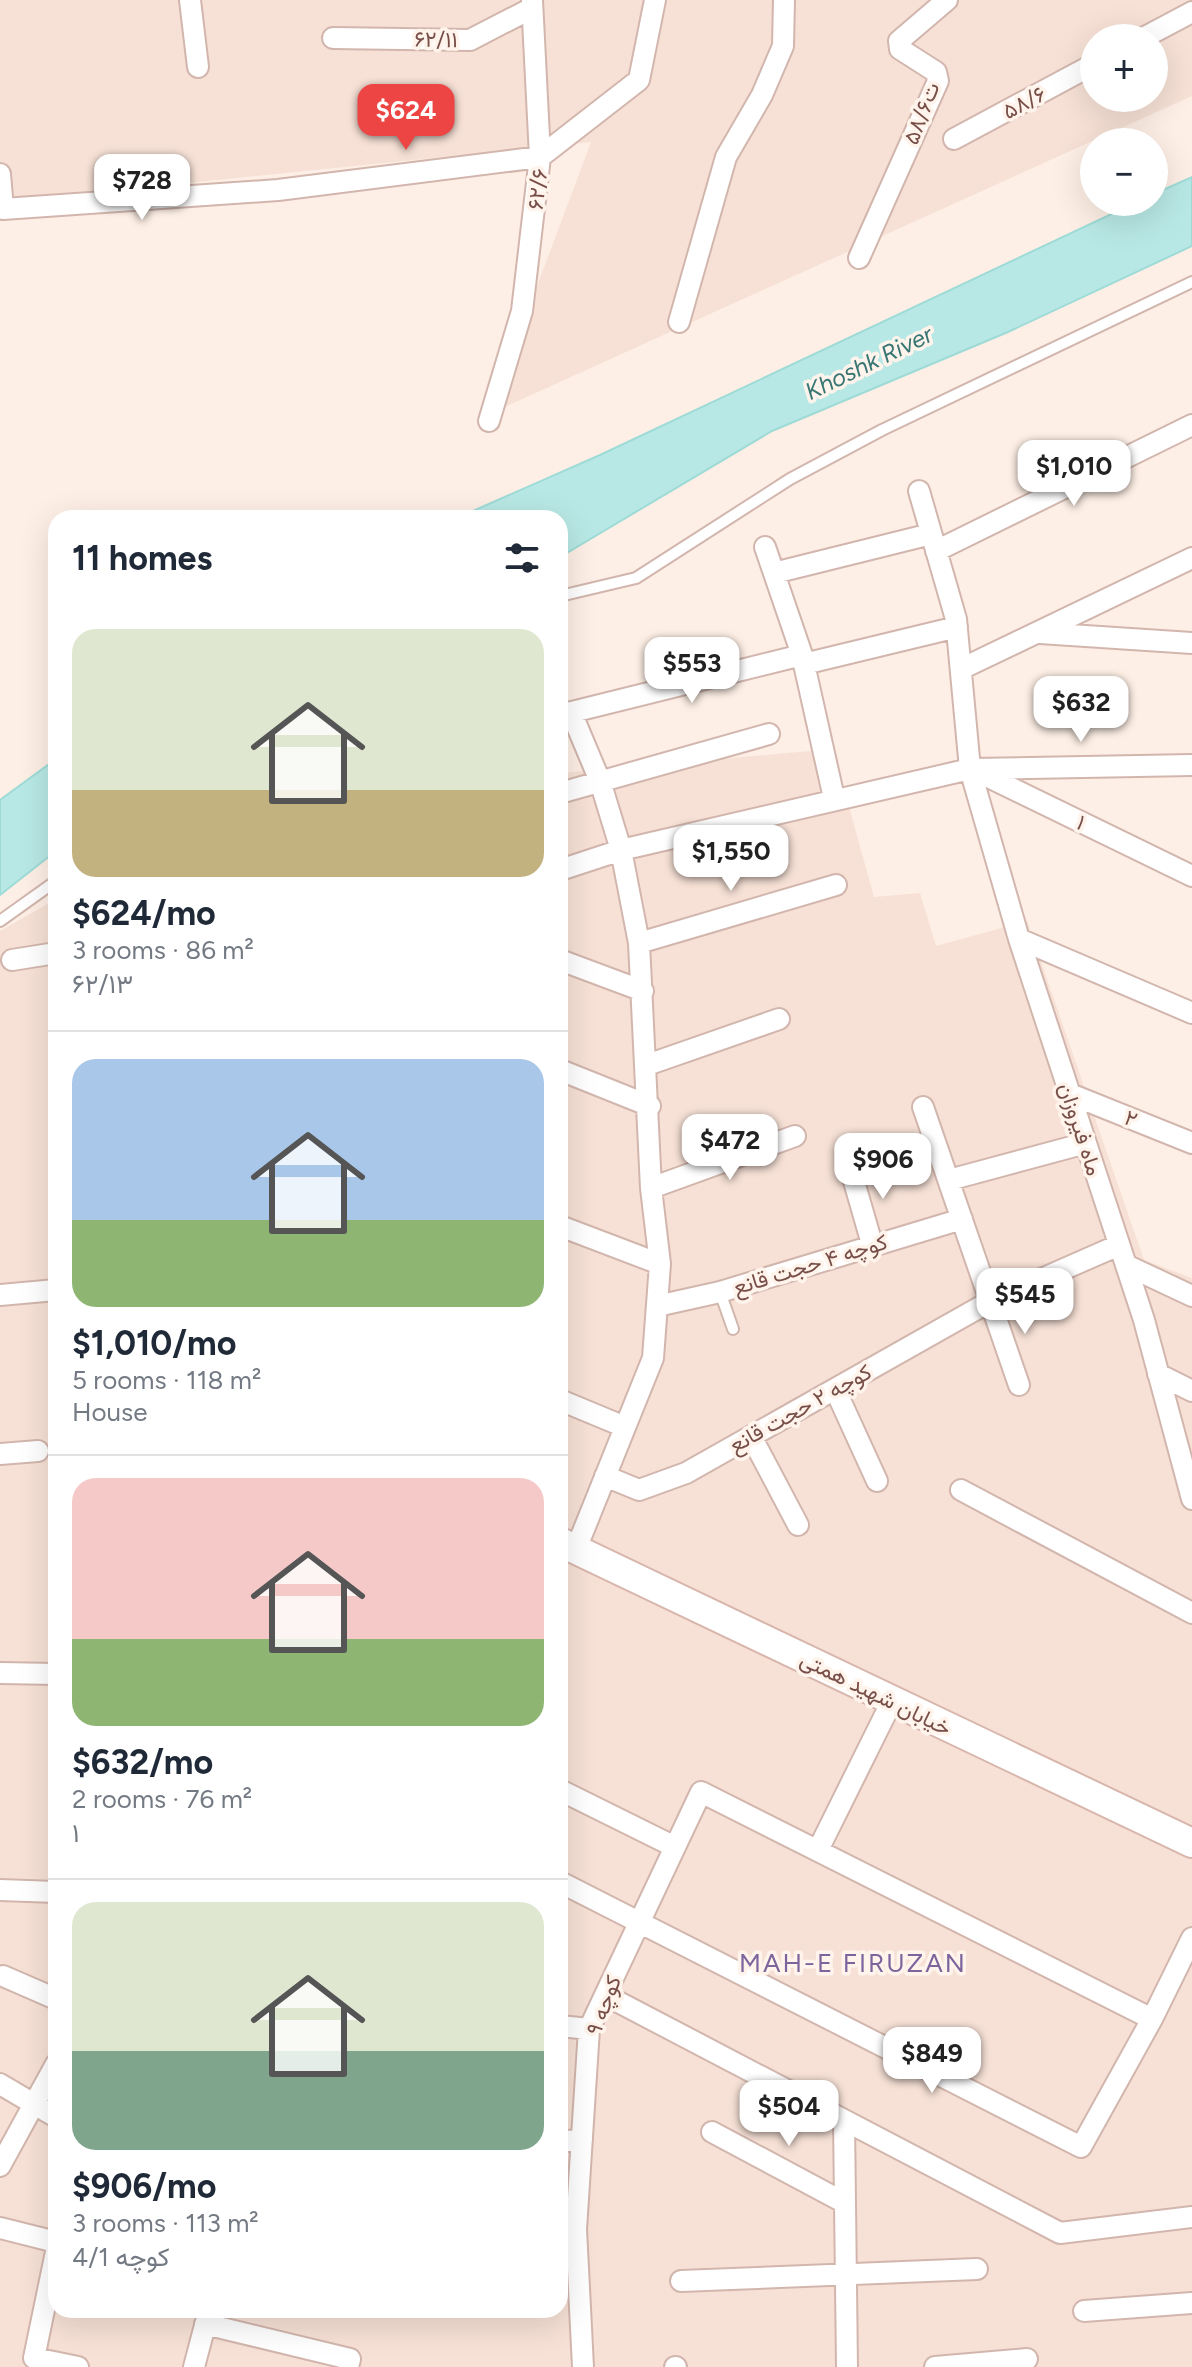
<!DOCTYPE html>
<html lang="en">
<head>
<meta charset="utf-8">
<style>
  :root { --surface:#fff; --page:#f6f6f7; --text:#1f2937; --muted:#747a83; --line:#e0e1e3; --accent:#ed4544 }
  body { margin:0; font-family:Figtree,Vazirmatn,sans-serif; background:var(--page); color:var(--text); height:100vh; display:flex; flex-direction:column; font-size:30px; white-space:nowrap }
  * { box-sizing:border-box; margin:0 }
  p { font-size:26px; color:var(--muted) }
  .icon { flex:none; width:44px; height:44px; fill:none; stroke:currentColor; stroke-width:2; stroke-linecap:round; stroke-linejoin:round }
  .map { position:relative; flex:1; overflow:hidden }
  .panel { position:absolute; left:48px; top:510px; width:520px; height:1808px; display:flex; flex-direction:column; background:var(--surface); border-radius:24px; box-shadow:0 8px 32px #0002 }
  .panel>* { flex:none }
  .controls { position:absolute; left:1080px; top:24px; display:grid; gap:16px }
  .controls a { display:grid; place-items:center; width:88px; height:88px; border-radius:50%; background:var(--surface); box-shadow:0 8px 32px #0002; font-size:40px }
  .price { position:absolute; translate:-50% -68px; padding:0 18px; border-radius:16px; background:#fff; color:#222; font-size:26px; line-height:52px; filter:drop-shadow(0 2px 4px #0008) }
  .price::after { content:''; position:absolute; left:50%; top:48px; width:24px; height:18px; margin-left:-12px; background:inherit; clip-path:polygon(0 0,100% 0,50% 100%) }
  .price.on { background:var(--accent); color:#fff }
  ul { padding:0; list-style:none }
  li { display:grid; align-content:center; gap:16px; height:424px; padding:0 24px }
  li+li { border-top:2px solid var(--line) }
  li span { display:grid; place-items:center; height:248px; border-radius:24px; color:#555 }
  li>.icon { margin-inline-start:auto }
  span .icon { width:144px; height:144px; fill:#fffc; stroke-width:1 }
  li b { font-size:34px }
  h2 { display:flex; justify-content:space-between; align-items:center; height:96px; padding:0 24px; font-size:34px }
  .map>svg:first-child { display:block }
</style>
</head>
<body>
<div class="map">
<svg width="1192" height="2367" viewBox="0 0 1192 2367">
  <rect width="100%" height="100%" fill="#fdefe5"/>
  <path fill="#f7e1d6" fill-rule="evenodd" d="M 0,0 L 1192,0 L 1192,96 L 489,414 L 591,142 L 0,202 ZM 1094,38 L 1154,38 L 1154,98 L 1094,98 Z
    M 833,749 L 874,897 L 920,893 L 936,946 L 1027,921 L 1144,1260 L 1192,1278 L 1192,2367 L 0,2367 L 0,931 L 56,899 L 56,2310 L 560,2310 L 560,773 Z"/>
  <path fill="#b8e8e5" stroke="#9edbd7" stroke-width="2" d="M 1192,177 L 1192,246 L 1008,332 L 772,431 L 560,557 L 560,518 L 457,518 L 600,455 L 1137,202 L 1154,202 L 1154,194 Z
    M 56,759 L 56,851 L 0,895 L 0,800 Z"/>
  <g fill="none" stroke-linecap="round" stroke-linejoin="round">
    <g stroke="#d2b6ad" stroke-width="14">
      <path id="lane" d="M 560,596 L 636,578 L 790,479 L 882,430 L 1192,282
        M 0,921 L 56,881
        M 720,1292 L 733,1329"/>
    </g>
    <g stroke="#d2b6ad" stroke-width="24">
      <path id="street" d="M 190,0 L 198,67
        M 333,38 L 470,40 L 532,8
        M 1143,38 L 1192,12
        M 954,139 L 1094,64
        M 0,174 L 3,209 L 278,190 L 540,157 L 532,0
        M 859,258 L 938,81 L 936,72 L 900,49 L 899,41 L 947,0
        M 679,322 L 726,157 L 762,95 L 783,46 L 784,0
        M 489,421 L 522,311 L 540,157 L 639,80 L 655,0
        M 919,491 L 956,619 L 970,769 L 1019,939 L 1144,1320 L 1192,1499
        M 765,547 L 802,655 L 834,798
        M 936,551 L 1192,425
        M 774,573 L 931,534
        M 1040,633 L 1192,643
        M 804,664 L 957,627
        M 961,669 L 1192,558
        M 571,712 L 600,781 L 621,850 L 639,943 L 651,1188 L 660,1264 L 653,1358 L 576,1549
        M 560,715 L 802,655
        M 974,770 L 1192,876
        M 560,793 L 769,734
        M 560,870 L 621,850 L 970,769 L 1192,765
        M 1019,939 L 1192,1013
        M 639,943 L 836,885
        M 12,960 L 56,953
        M 560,960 L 643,991
        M 647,1065 L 779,1019
        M 560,1070 L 650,1106
        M 1070,1094 L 1192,1143
        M 923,1107 L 1019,1385
        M 851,1171 L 872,1244
        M 949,1180 L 1086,1143
        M 651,1188 L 795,1136
        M 560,1226 L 660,1264
        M 1126,1265 L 1192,1296
        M 0,1295 L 56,1290
        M 657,1306 L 720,1292 L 962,1219
        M 1158,1374 L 1192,1391
        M 835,1389 L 877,1481
        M 560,1400 L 625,1427
        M 751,1436 L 798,1525
        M 0,1454 L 38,1451
        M 605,1476 L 639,1490 L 686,1473 L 989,1302 L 1119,1245
        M 961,1490 L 1192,1613
        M 0,1673 L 56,1674
        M 560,1790 L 675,1847
        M 818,1850 L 892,1701
        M 560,1882 L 1081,2147 L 1152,2019 L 1192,1938
        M 0,1890 L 56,1892
        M 3,1976 L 56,1999
        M 605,1995 L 1060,2233 L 1192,2217
        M 560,2026 L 589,2029
        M 0,2084 L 56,2117
        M 844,2120 L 847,2367
        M 712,2132 L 845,2203
        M 560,2141 L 582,2140
        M 0,2166 L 56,2064
        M 0,2228 L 56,2242
        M 56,2252 L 34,2358 L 78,2367
        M 681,2281 L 977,2269
        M 1084,2311 L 1192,2303
        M 205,2324 L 350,2359 L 348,2367
        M 194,2367 L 209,2310
        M 583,2367 L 576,2229 L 589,2029 L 701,1792 L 1152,2019
        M 675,2367 L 676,2367
        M 935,2367 L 1027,2359"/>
    </g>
    <g stroke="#d8b6ac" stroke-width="32">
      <path id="secondary" d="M 560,1542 L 1192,1843"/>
    </g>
    <use href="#lane" stroke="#fff" stroke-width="10"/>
    <use href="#street" stroke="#fff" stroke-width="20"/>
    <use href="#secondary" stroke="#fff" stroke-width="28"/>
  </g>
  <g text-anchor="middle" stroke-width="7" stroke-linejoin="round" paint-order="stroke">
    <g font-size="22" fill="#784f48" stroke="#fff4ec">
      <text transform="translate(436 39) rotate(1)" y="8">۶۲/۱۱</text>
      <text transform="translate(1024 102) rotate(-28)" y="8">۵۸/۶</text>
      <text transform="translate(921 113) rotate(-69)" y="8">۵۸/۶ت</text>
      <text transform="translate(537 189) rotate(-83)" y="8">۶۲/۶</text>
      <text transform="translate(1081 822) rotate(26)" y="8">۱</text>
      <text transform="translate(1131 1118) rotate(22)" y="8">۲</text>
      <text transform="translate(1081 1129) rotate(72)" y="8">ماه فیروزان</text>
      <text transform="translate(810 1264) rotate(-17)" y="8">کوچه ۴ حجت قانع</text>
      <text transform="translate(800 1408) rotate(-29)" y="8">کوچه ۲ حجت قانع</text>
      <text transform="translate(876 1693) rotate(26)" y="8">خیابان شهید همتی</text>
      <text transform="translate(603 2005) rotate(-69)" y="8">کوچه ۹</text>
    </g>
    <g font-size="24" font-style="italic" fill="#387674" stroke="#fff4ec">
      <text transform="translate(869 363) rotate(-26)" y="8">Khoshk River</text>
    </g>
    <g font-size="26" letter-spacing="2" fill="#7d649c" stroke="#fff4ec">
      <text x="853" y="1972">MAH-E FIRUZAN</text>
    </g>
  </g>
</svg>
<div class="controls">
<a>+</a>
<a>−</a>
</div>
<b class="price on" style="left:406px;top:152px">$624</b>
<b class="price" style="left:142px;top:222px">$728</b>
<b class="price" style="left:1074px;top:508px">$1,010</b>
<b class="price" style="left:692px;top:705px">$553</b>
<b class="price" style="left:1081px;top:744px">$632</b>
<b class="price" style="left:731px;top:893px">$1,550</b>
<b class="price" style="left:730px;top:1182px">$472</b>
<b class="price" style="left:883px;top:1201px">$906</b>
<b class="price" style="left:1025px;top:1336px">$545</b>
<b class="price" style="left:932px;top:2095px">$849</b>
<b class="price" style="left:789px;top:2148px">$504</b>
<section class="panel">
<h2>11 homes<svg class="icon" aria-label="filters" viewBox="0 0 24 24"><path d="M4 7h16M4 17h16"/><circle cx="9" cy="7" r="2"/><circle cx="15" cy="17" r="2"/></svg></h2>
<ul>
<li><span style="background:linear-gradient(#dfe7d0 65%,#c2b280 0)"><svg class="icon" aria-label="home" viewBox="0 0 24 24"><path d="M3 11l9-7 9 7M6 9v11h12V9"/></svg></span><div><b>$624/mo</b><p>3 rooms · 86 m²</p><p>۶۲/۱۳</p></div></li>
<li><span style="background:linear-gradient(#a9c7e8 65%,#8fb573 0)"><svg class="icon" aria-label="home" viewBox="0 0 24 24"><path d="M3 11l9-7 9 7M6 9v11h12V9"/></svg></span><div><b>$1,010/mo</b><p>5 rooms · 118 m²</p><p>House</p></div></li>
<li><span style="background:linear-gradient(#f6c9c9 65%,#8fb573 0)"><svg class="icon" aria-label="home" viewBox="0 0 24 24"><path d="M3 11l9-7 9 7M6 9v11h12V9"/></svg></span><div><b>$632/mo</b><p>2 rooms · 76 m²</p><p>۱</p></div></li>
<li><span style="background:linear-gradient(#dfe7d0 60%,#7fa58c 0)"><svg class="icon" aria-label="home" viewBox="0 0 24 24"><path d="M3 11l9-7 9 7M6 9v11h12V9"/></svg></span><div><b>$906/mo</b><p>3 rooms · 113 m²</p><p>کوچه 4/1</p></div></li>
</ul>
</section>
</div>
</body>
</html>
